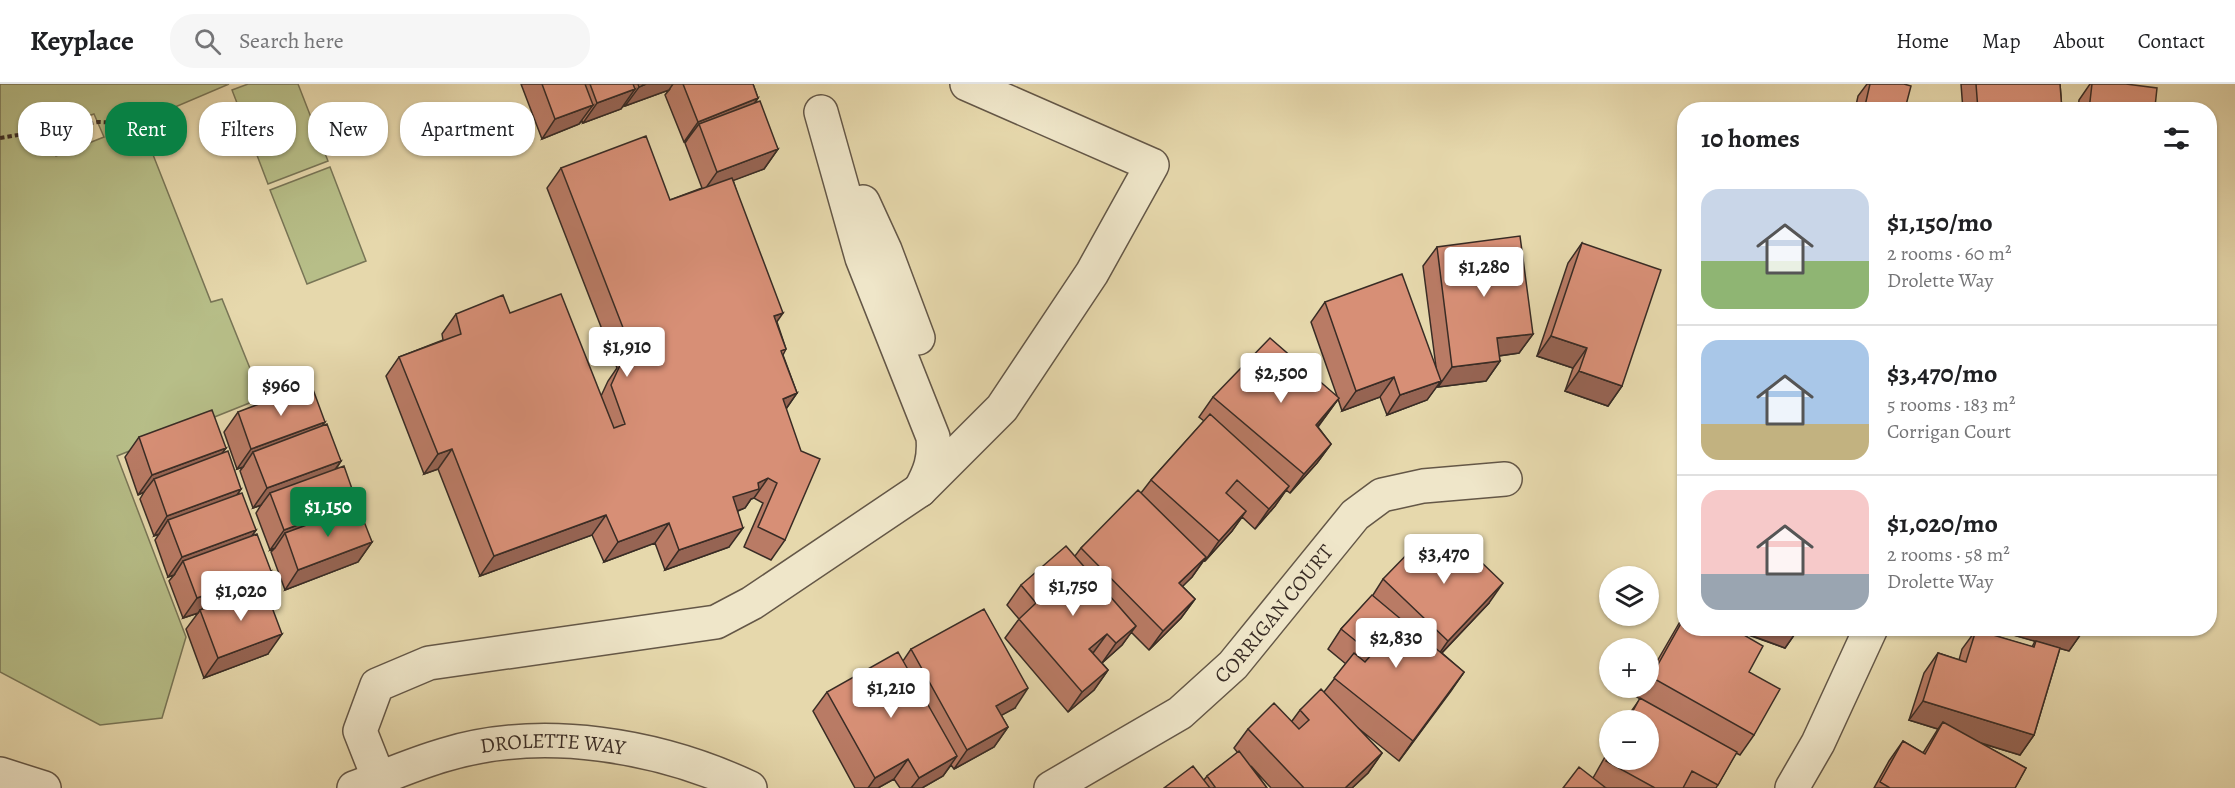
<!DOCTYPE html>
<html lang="en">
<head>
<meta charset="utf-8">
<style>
  :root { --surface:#fff; --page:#f6f6f6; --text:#202124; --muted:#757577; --line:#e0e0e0; --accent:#0b8043 }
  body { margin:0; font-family:Alegreya,serif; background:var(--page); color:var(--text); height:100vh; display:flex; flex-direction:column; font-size:22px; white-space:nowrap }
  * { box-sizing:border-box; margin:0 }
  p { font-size:20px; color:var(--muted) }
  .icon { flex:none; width:33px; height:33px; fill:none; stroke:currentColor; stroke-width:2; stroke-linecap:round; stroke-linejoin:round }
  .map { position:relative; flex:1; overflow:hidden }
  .sheet { position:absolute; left:1677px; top:18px; width:540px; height:534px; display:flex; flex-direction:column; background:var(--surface); border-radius:24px; box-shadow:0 2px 4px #0004 }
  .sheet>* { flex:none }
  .guide { position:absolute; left:18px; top:18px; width:570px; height:54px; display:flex; gap:12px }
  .tools { position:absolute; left:1599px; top:482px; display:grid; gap:12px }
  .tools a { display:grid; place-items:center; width:60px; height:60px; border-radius:50%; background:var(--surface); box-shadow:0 2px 4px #0004; font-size:30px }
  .price { position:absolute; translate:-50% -51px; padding:0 14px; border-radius:6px; background:#fff; color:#222; font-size:20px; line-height:39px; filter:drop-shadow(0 2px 3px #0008) }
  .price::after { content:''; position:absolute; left:50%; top:36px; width:18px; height:14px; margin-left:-9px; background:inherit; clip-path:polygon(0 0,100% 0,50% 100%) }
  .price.on { background:var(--accent); color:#fff }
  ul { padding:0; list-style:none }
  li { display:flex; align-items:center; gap:18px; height:150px; padding:0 24px }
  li+li { border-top:2px solid var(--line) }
  li span { display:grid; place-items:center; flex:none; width:168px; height:120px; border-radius:18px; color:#555 }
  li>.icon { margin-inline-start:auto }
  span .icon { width:72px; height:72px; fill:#fffc; stroke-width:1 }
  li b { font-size:26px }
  h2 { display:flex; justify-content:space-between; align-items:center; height:72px; padding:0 24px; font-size:26px }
  .chip { padding:0 21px; border-radius:24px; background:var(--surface); box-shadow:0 2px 4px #0004; font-size:21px; line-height:54px }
  .chip.on { background:var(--accent); color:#fff }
  header { display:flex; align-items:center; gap:36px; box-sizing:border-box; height:84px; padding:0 30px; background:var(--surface); border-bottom:2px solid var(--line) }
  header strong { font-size:28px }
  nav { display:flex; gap:33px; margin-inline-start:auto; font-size:21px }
  .search { width:420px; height:54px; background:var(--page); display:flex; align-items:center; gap:15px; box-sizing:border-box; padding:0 21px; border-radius:24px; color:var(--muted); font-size:22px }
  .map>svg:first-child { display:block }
</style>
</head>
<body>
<header>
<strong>Keyplace</strong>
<div class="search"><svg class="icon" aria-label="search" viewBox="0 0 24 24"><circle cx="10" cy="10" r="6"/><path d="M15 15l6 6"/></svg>Search here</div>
<nav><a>Home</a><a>Map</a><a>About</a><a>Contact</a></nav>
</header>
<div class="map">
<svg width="2235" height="704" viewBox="0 0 2235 704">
  <rect width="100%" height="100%" fill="#e6d8ac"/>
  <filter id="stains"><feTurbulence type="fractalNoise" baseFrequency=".00333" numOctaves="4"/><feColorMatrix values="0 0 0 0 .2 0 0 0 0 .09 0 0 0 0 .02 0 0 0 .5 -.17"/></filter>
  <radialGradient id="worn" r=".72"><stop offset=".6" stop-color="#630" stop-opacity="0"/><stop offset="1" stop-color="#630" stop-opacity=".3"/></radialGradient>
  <path fill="#b7be88" stroke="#787556" stroke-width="1.5" fill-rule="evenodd" d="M 0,0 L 229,0 L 121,46 L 148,58 L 211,218 L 222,215 L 262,314 L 117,372 L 186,553 L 162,634 L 100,641 L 0,588 ZM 94,30 L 104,53 L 56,72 L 46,46 Z
    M 248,0 L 298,0 L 328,77 L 268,100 L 232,6 Z
    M 330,83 L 366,177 L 307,200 L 270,106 Z"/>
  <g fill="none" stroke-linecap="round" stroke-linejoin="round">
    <g stroke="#645747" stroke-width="36">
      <g id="minor">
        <path d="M 821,28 L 862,174 L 933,353 C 935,375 930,388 920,406 L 1002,324 L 1092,189 L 1152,81 L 967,0"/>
        <path d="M 863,118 L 885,166 L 918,254"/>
        <path d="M 0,690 L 44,704"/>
        <path d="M 379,695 L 360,647 L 377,601 L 429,579 L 716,538 L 752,519 L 920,406"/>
        <path id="s1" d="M 354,704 C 384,693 413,680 444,671 C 542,641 659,661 750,704"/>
        <path id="s2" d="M 1051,704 L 1180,629 L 1233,581 L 1355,431 L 1382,411 L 1423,402 L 1505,395"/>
        <path d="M 1792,704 L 1818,659 L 1871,544"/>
      </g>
    </g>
    <path stroke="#392c25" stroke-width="4" stroke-dasharray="4.5 3" stroke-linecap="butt" d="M 0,54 L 98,38 L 159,40"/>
    <use href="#minor" stroke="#efe6c9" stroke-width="33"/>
  </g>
  <path fill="#b97b65" stroke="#392c25" stroke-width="1.5" d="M 521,0 L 753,0 L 758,14 L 755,19 L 778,65 L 764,85 L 733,96 L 777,238 L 786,265 L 783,271 L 797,309 L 786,325 L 785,456 L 771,476 L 744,463 L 763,419 L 754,414 L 751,415 L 745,424 L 738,427 L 729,463 L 665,486 L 655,459 L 604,478 L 592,451 L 480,492 L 438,385 L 424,390 L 386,292 L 399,273 L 443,256 L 442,250 L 456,230 L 510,229 L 601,312 L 608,297 L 617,284 L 547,104 L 561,84 L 670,116 L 702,104 L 685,59 L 687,56 L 684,58 L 665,11 L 669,6 L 625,22 L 624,20 L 621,25 L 583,39 L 582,37 L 579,40 L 542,55 Z
    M 1867,0 L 1904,0 L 1906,21 L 1924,26 L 1855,26 L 1858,12 Z
    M 1961,0 L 2060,0 L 2062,26 L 1963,26 Z
    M 2090,0 L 2126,0 L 2155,23 L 2172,26 L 2078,26 L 2079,16 Z
    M 1582,159 L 1622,302 L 1608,322 L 1565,307 L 1573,284 L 1537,272 L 1568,179 Z
    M 1437,163 L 1533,250 L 1519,269 L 1499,272 L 1500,277 L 1486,297 L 1438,303 L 1438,300 L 1427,316 L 1387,331 L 1380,313 L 1342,327 L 1338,315 L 1318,343 L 1331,360 L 1317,379 L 1290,409 L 1286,406 L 1275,422 L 1255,445 L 1242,433 L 1232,447 L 1205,477 L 1204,476 L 1192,493 L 1182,502 L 1195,515 L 1181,534 L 1149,566 L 1131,548 L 1122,561 L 1102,579 L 1108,586 L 1094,606 L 1068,628 L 1005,554 L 1019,535 L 1007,521 L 1021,501 L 1075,472 L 1081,464 L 1141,409 L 1151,396 L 1204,337 L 1199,333 L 1213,313 L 1337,312 L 1311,238 L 1325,218 L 1436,283 L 1423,182 Z
    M 238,328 L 322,342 L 341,377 L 336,385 L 354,423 L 372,458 L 358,478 L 285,506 L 271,468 L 275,464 L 270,466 L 256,429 L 261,421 L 253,424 L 240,387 L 243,383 L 237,385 L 224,348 Z
    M 139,353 L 226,364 L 222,369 L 241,405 L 237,411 L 256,446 L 252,452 L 268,570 L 204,594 L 186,545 L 198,529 L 183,534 L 169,497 L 174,491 L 168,493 L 155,456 L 159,450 L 154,452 L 140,415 L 144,408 L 138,411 L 125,373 Z
    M 1435,473 L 1489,519 L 1442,569 L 1464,588 L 1399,677 L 1358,644 L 1382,669 L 1368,689 L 1352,704 L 1271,704 L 1251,682 L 1267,704 L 1164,704 L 1204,696 L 1207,692 L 1238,669 L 1234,664 L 1248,645 L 1292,637 L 1300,626 L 1324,608 L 1346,580 L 1328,565 L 1341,545 L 1373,511 L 1383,495 Z
    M 1684,531 L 1684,544 L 1799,544 L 1785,564 L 1734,546 L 1749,588 L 1754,651 L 1740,671 L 1736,669 L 1716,704 L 1563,704 L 1593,694 L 1610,664 L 1610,675 L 1648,636 L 1625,636 L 1640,615 L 1637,613 L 1643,603 L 1648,603 L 1648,593 L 1678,541 Z
    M 1989,544 L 2084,544 L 2083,547 L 2069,567 L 2054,563 L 2060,564 L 2034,651 L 2020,671 L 1980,659 L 2026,684 L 2015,704 L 1874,704 L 1889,677 L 1903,657 L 1923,669 L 1938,645 L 1909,636 L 1924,589 L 1938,569 L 1959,576 L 1962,565 L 1976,546 L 2032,563 L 2035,557 Z
    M 911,565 L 1015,624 L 1001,631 L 1008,643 L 994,663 L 954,685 L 951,681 L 943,692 L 922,704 L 900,704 L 894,695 L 878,704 L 855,704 L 813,627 L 827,608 L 903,577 Z"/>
  <path fill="#966453" stroke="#392c25" stroke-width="1.5" d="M 646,0 L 673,0 L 669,6 L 625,22 L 639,3 Z
    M 635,5 L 621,25 L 583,39 L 597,19 Z
    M 758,14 L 744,34 L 699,40 L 687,56 L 684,58 L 698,38 Z
    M 593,21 L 579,40 L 542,55 L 555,35 Z
    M 778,65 L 764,85 L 703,108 L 717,88 Z
    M 783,229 L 769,249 L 774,232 Z
    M 1533,250 L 1519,269 L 1483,274 L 1497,254 Z
    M 1551,252 L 1587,264 L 1573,284 L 1537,272 Z
    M 1500,277 L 1486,297 L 1438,303 L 1452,283 Z
    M 1579,287 L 1622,302 L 1608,322 L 1565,307 Z
    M 1394,293 L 1380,313 L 1342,327 L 1356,307 Z
    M 1441,297 L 1427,316 L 1387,331 L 1400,311 Z
    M 797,309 L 783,329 L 783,315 Z
    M 1339,314 L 1325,333 L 1302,361 L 1316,341 Z
    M 325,338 L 311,357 L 253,368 L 243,383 L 237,385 L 251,365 Z
    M 1331,360 L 1317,379 L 1290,409 L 1304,390 Z
    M 226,364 L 212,383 L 154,395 L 144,408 L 138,411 L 152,391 Z
    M 452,365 L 438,385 L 424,390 L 438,370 Z
    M 341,377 L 327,397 L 270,409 L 261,421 L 253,424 L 267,404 Z
    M 768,394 L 754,414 L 751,415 L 745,424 L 720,433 L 733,413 L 758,399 Z
    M 1289,402 L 1275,422 L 1255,445 L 1269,425 Z
    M 241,405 L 228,424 L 168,436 L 159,450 L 154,452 L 167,432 Z
    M 357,419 L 343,438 L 285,449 L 275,464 L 270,466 L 284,446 Z
    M 1246,427 L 1232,447 L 1205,477 L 1219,457 Z
    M 606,431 L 592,451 L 480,492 L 494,472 Z
    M 669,439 L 655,459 L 604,478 L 618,458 Z
    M 743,444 L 729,463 L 665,486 L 679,466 Z
    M 256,446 L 242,466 L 183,477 L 174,491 L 168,493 L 182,473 Z
    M 372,458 L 358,478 L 285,506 L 298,486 Z
    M 1206,473 L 1192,493 L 1166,519 L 1179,499 Z
    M 271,487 L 257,507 L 200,526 L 198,529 L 183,534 L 197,514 Z
    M 1503,499 L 1489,519 L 1434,577 L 1448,557 Z
    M 1195,515 L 1181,534 L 1149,566 L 1163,547 Z
    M 1136,542 L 1122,561 L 1102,579 L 1116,559 Z
    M 1731,544 L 1799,544 L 1785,564 Z
    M 1989,544 L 2074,544 L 2083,547 L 2069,567 Z
    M 282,550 L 268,570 L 204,594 L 218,574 Z
    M 1107,550 L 1093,569 L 1089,565 Z
    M 1108,586 L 1094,606 L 1068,628 L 1082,608 Z
    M 1464,588 L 1451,607 L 1399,677 L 1413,657 Z
    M 1028,604 L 1015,624 L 982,642 L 996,622 Z
    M 1923,617 L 2034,651 L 2020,671 L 1939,646 L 1943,638 L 1938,645 L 1909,636 Z
    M 1008,643 L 994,663 L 954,685 L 967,666 Z
    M 1382,669 L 1368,689 L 1352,704 L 1345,704 Z
    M 957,672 L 943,692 L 922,704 L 911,704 L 919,694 Z
    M 908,675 L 894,695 L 878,704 L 868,704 L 875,694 Z"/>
  <path fill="#d78f76" stroke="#392c25" stroke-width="1.5" d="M 542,0 L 585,0 L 593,21 L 555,35 Z
    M 590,0 L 633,0 L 635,5 L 597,19 Z
    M 638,0 L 646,0 L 639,3 Z
    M 683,0 L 753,0 L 758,14 L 698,38 Z
    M 1870,0 L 1904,0 L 1911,2 L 1906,21 L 1924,26 L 1864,26 Z
    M 1976,0 L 2060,0 L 2062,26 L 1978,26 Z
    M 2092,0 L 2126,0 L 2157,4 L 2155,23 L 2172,26 L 2089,26 Z
    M 760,17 L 778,65 L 717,88 L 699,40 Z
    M 646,52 L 670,116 L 732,94 L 783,229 L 774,232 L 786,265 L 781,267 L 797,309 L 783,315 L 801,367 L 820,375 L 785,456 L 758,443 L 777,399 L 768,394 L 758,399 L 759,405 L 733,413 L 743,444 L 679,466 L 669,439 L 618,458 L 606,431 L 494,472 L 452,365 L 438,370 L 399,273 L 461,250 L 456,230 L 503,211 L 510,229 L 561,210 L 614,344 L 625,340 L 611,301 L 622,277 L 634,272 L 561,84 Z
    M 1520,152 L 1533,250 L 1497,254 L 1500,277 L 1452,283 L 1437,163 Z
    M 1582,159 L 1661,186 L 1622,302 L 1579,287 L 1587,264 L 1551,252 Z
    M 1402,190 L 1441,297 L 1400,311 L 1394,293 L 1356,307 L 1325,218 Z
    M 1270,254 L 1339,314 L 1316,341 L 1331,360 L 1304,390 L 1213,313 Z
    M 311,300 L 325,338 L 251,365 L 238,328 Z
    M 212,326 L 226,364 L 152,391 L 139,353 Z
    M 1210,330 L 1289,402 L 1269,425 L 1237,396 L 1226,409 L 1246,427 L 1219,457 L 1151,396 Z
    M 327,340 L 341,377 L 267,404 L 253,368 Z
    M 228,367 L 241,405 L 167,432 L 154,395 Z
    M 344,382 L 357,419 L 284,446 L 270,409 Z
    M 1138,406 L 1206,473 L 1179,499 L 1195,515 L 1163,547 L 1081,464 Z
    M 242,409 L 256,446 L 182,473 L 168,436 Z
    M 358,422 L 372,458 L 298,486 L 285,449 Z
    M 257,450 L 271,487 L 197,514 L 183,477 Z
    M 1454,452 L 1503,499 L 1448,557 L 1383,495 L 1418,459 L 1435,473 Z
    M 1066,462 L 1136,542 L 1116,559 L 1107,550 L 1089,565 L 1108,586 L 1082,608 L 1019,535 L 1036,519 L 1021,501 Z
    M 264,502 L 282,550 L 218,574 L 200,526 Z
    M 1372,511 L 1464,588 L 1413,657 L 1334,594 L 1354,569 L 1365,578 L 1372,570 L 1341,545 Z
    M 984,525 L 1028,604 L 996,622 L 1008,643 L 967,666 L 911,565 Z
    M 1684,534 L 1684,544 L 1732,544 L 1763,562 L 1749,588 L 1780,605 L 1754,651 L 1651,593 Z
    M 2074,544 L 2084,544 L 2083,547 Z
    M 1976,546 L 2034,563 L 2036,557 L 2060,564 L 2034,651 L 1923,617 L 1938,569 L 1966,578 Z
    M 898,568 L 957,672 L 919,694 L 908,675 L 875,694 L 827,608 Z
    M 1321,605 L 1382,669 L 1345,704 L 1304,704 L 1248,645 L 1274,619 L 1299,645 L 1309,636 L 1300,626 Z
    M 1640,614 L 1737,668 L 1718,701 L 1692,687 L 1683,704 L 1655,704 L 1606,677 L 1610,670 L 1610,675 L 1648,675 L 1648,636 L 1628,636 Z
    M 1943,638 L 2026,684 L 2015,704 L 1890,704 L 1880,698 L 1903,657 L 1925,670 Z
    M 1239,667 L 1267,704 L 1213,704 L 1215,703 L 1207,692 Z
    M 1193,682 L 1210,704 L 1164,704 Z
    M 1579,683 L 1606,704 L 1563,704 Z"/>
  <g text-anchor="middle" stroke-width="5" stroke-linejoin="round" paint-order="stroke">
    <g font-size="21" fill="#392c25" stroke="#efe6c9">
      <text dy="7" stroke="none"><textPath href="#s2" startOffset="286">CORRIGAN COURT</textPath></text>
      <text dy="7" stroke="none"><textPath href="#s1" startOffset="206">DROLETTE WAY</textPath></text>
    </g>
  </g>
  <rect width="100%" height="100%" filter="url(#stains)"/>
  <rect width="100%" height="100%" fill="url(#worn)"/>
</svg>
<div class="tools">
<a><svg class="icon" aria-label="layers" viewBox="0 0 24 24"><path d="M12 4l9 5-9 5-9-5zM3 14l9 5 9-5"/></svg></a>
<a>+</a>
<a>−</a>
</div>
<b class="price" style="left:1484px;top:214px">$1,280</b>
<b class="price" style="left:627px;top:294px">$1,910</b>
<b class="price" style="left:1281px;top:320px">$2,500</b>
<b class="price" style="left:281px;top:333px">$960</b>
<b class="price on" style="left:328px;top:454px">$1,150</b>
<b class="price" style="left:1444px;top:501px">$3,470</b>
<b class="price" style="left:1073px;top:533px">$1,750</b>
<b class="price" style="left:241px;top:538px">$1,020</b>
<b class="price" style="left:1396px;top:585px">$2,830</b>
<b class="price" style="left:891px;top:635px">$1,210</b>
<div class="guide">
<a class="chip">Buy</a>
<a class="chip on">Rent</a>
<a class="chip">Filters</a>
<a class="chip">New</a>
<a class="chip">Apartment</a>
</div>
<section class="sheet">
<h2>10 homes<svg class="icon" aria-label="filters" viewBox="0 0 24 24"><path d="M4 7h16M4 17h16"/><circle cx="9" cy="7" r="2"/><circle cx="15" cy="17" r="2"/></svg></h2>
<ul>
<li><span style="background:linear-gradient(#c9d6e8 60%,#8fb573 0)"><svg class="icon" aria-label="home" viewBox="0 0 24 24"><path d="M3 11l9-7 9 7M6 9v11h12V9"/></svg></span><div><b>$1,150/mo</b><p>2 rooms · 60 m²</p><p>Drolette Way</p></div></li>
<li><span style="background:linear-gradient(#a9c7e8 70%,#c2b280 0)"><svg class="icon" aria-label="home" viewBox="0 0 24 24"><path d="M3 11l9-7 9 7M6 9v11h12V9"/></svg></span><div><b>$3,470/mo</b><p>5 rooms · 183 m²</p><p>Corrigan Court</p></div></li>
<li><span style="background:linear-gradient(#f6c9c9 70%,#9aa5b1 0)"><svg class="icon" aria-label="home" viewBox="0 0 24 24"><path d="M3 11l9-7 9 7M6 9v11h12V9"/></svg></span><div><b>$1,020/mo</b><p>2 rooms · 58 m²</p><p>Drolette Way</p></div></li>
</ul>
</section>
</div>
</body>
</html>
